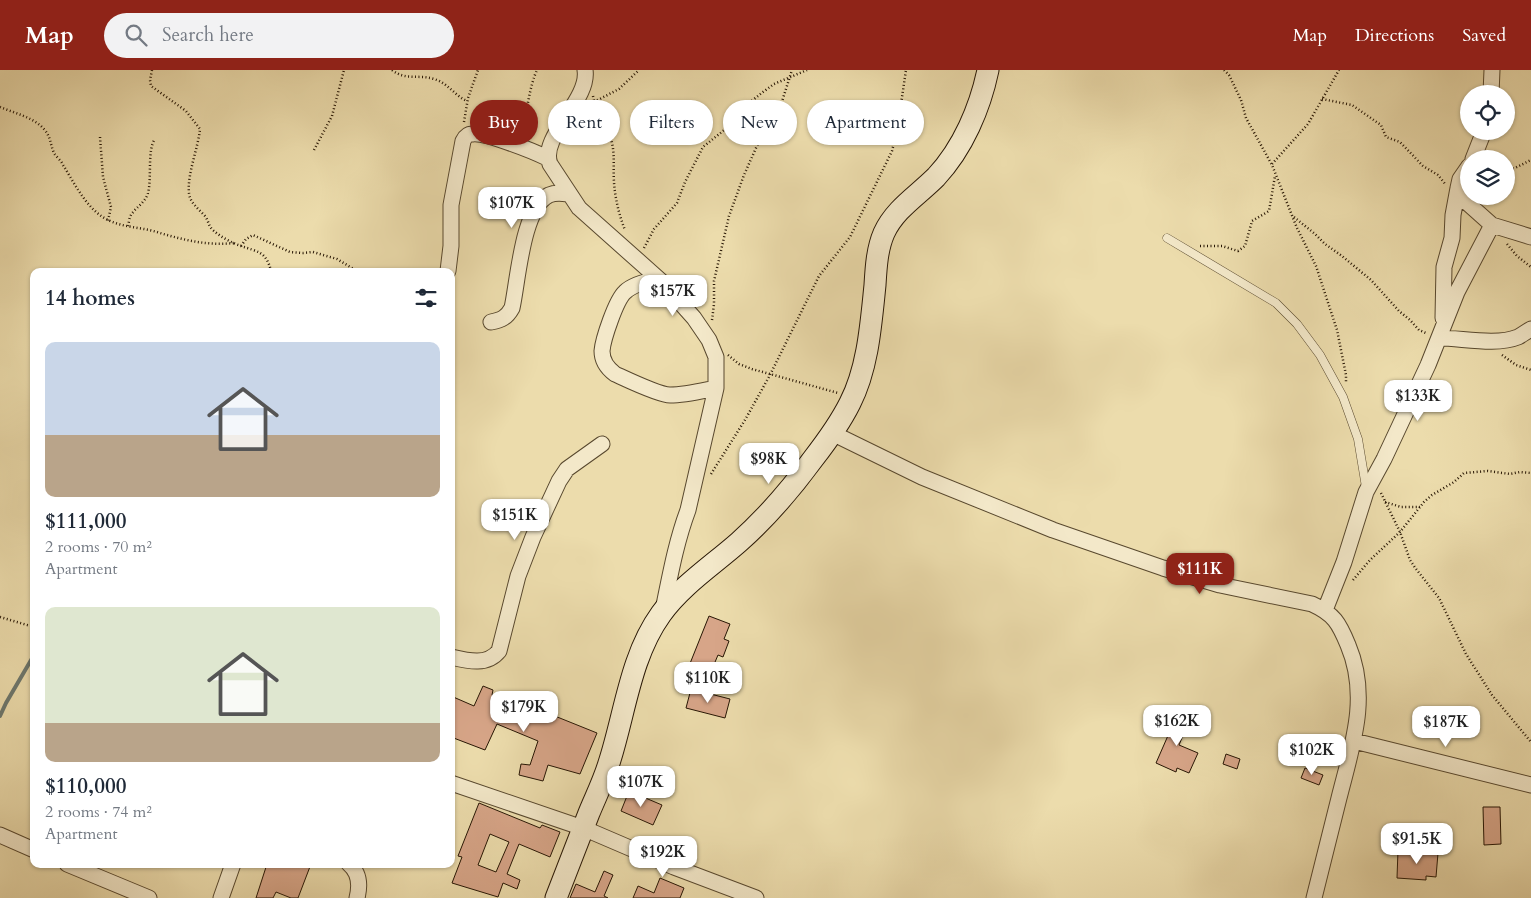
<!DOCTYPE html>
<html lang="en">
<head>
<meta charset="utf-8">
<style>
  :root { --surface:#fff; --page:#f2f2f3; --text:#1f2937; --muted:#747a83; --accent:#8f2418 }
  body { margin:0; font-family:Cardo,serif; background:var(--page); color:var(--text); height:100vh; display:flex; flex-direction:column; font-size:19px; white-space:nowrap }
  * { box-sizing:border-box; margin:0 }
  p { font-size:16px; color:var(--muted) }
  .icon { flex:none; width:28px; height:28px; fill:none; stroke:currentColor; stroke-width:2; stroke-linecap:round; stroke-linejoin:round }
  .map { position:relative; flex:1; overflow:hidden }
  .drawer { position:absolute; left:30px; top:198px; width:425px; height:600px; display:flex; flex-direction:column; background:var(--surface); border-radius:10px; box-shadow:0 1px 4px #0004 }
  .drawer>* { flex:none }
  .top-card { position:absolute; left:470px; top:30px; width:475px; height:45px; display:flex; gap:10px }
  .tools { position:absolute; left:1460px; top:15px; display:grid; gap:10px }
  .tools a { display:grid; place-items:center; width:55px; height:55px; border-radius:50%; background:var(--surface); box-shadow:0 1px 4px #0004; font-size:25px }
  .price { position:absolute; translate:-50% -42px; padding:0 11px; border-radius:10px; background:#fff; color:#222; font-size:16px; line-height:32px; filter:drop-shadow(0 1px 2px #0008) }
  .price::after { content:''; position:absolute; left:50%; top:30px; width:15px; height:11px; margin-left:-8px; background:inherit; clip-path:polygon(0 0,100% 0,50% 100%) }
  .price.on { background:var(--accent); color:#fff }
  ul { padding:0; list-style:none }
  li { display:grid; align-content:center; gap:10px; height:265px; padding:0 15px }
  li span { display:grid; place-items:center; height:155px; border-radius:10px; color:#555 }
  li>.icon { margin-inline-start:auto }
  span .icon { width:90px; height:90px; fill:#fffc; stroke-width:1 }
  li b { font-size:21px }
  h2 { display:flex; justify-content:space-between; align-items:center; height:60px; padding:0 15px; font-size:21px }
  .tag { padding:0 18px; border-radius:22px; background:var(--surface); box-shadow:0 1px 4px #0004; font-size:18px; line-height:45px }
  .tag.on { background:var(--accent); color:#fff }
  header { display:flex; align-items:center; gap:30px; box-sizing:border-box; height:70px; padding:0 25px; background:var(--accent); color:#fff }
  header strong { font-size:24px }
  nav { display:flex; gap:28px; margin-inline-start:auto; font-size:18px }
  .search { width:350px; height:45px; background:var(--page); display:flex; align-items:center; gap:12px; box-sizing:border-box; padding:0 18px; border-radius:28px; color:var(--muted); font-size:19px }
  .map>svg:first-child { display:block }
</style>
</head>
<body>
<header>
<strong>Map</strong>
<div class="search"><svg class="icon" aria-label="search" viewBox="0 0 24 24"><circle cx="10" cy="10" r="6"/><path d="M15 15l6 6"/></svg>Search here</div>
<nav><a>Map</a><a>Directions</a><a>Saved</a></nav>
</header>
<div class="map">
<svg width="1531" height="828" viewBox="0 0 1531 828">
  <rect width="100%" height="100%" fill="#ecdcac"/>
  <filter id="stains"><feTurbulence type="fractalNoise" baseFrequency=".004" numOctaves="4"/><feColorMatrix values="0 0 0 0 .2 0 0 0 0 .09 0 0 0 0 .02 0 0 0 .5 -.17"/></filter>
  <radialGradient id="worn" r=".72"><stop offset=".6" stop-color="#630" stop-opacity="0"/><stop offset="1" stop-color="#630" stop-opacity=".3"/></radialGradient>
  <g fill="none" stroke-linecap="round" stroke-linejoin="round">
    <path stroke="#6e786e" stroke-width="4" d="M 0,646 L 6,633 L 34,585"/>
  </g>
  <path fill="#d7a588" stroke="#271604" fill-rule="evenodd" d="M 709,546 L 730,554 L 724,569 L 729,571 L 723,587 L 718,585 L 710,604 L 689,596 Z
    M 483,616 L 493,620 L 492,625 L 505,630 L 499,644 L 517,651 L 525,634 L 597,663 L 580,704 L 548,695 L 543,711 L 519,705 L 521,694 L 530,695 L 538,671 L 497,654 L 485,680 L 451,667 L 451,626 L 474,636 Z
    M 691,619 L 730,629 L 725,648 L 686,638 Z
    M 1175,643 L 1190,649 L 1179,675 L 1198,683 L 1189,703 L 1177,698 L 1176,702 L 1156,693 L 1170,661 L 1167,660 Z
    M 1226,684 L 1240,689 L 1237,699 L 1223,694 Z
    M 1305,698 L 1323,705 L 1319,715 L 1301,708 Z
    M 629,721 L 662,735 L 653,755 L 621,741 Z
    M 479,733 L 540,758 L 542,755 L 560,762 L 550,787 L 519,774 L 507,804 L 520,810 L 517,819 L 503,813 L 498,827 L 452,813 L 462,787 L 458,786 ZM 490,764 L 509,772 L 496,802 L 478,795 Z
    M 1483,737 L 1500,737 L 1501,774 L 1484,775 Z
    M 1398,780 L 1438,783 L 1436,807 L 1426,806 L 1426,810 L 1397,808 Z
    M 267,794 L 311,794 L 298,828 L 291,828 L 276,822 L 273,828 L 256,828 Z
    M 604,801 L 613,805 L 604,826 L 608,828 L 570,828 L 576,814 L 595,822 Z
    M 660,808 L 684,818 L 680,828 L 633,828 L 638,816 L 654,823 Z"/>
  <g fill="none" stroke-linecap="round" stroke-linejoin="round">
    <g stroke="#58482e" stroke-width="9">
      <path id="lane" d="M 1167,168 L 1276,233 L 1297,254 L 1320,285 L 1343,327 L 1358,369 L 1366,417"/>
    </g>
    <g stroke="#58482e" stroke-width="17">
      <path id="street" d="M 585,0 C 590,30 539,67 550,94 L 579,138 L 661,211 L 694,248 L 709,270 L 716,287 L 716,318 L 688,440 C 676,472 670,506 663,540
        M 1491,24 L 1492,0
        M 1473,89 L 1484,61
        M 1469,96 L 1460,109 L 1458,118 L 1464,130 L 1492,155 L 1531,167
        M 448,201 L 451,176 L 451,135 L 463,71 C 465,67 467,64 472,64 C 485,62 533,81 547,88
        M 658,209 C 647,211 633,214 625,222 C 616,230 603,269 602,281 C 602,291 607,298 615,304 C 626,309 659,325 670,325 C 685,325 701,321 716,318
        M 1443,248 L 1444,197 L 1452,168 L 1453,145 L 1458,118
        M 491,252 C 502,250 507,247 512,238 C 518,212 522,138 549,125 C 556,122 561,123 568,124
        M 1439,268 C 1462,268 1496,276 1518,267 C 1522,265 1527,261 1531,259
        M 832,363 L 922,407 L 1053,460 L 1163,498 L 1220,515 L 1312,534 C 1334,544 1339,553 1348,575 C 1370,627 1352,676 1339,728 C 1331,761 1322,795 1314,828
        M 1325,540 L 1344,492 L 1366,422 L 1384,389 L 1428,295 L 1457,222 L 1492,155
        M 451,587 C 468,591 487,596 499,581 L 518,506 L 533,467 L 559,411 L 567,399 L 602,374
        M 1354,671 L 1531,715
        M 451,713 L 583,758 L 674,797 L 756,828
        M 0,765 L 34,780
        M 67,794 L 149,828
        M 349,794 C 360,803 360,816 357,828
        M 221,828 L 233,794"/>
    </g>
    <g stroke="#271604" stroke-width="23">
      <path id="secondary" d="M 556,828 C 567,799 578,771 589,743 C 596,726 604,710 609,693 C 625,644 630,587 661,544 C 682,515 713,495 739,472 C 767,447 791,419 813,389 C 827,371 840,353 850,333 C 868,298 871,254 875,215 C 876,198 877,179 884,163 C 895,139 917,126 936,107 C 963,78 980,38 988,0"/>
    </g>
    <path stroke="#271604" stroke-width="2.5" stroke-dasharray="1 2.5" stroke-linecap="butt" d="M 152,0 L 150,10 L 151,16 L 186,41 L 200,59 C 198,79 187,104 189,123 C 190,133 198,138 204,145 C 209,150 208,157 214,161 C 221,167 232,173 241,176 C 258,182 266,181 271,201
      M 392,0 C 406,11 418,4 434,9 C 448,13 455,26 467,31
      M 1224,0 L 1229,5 L 1241,30 L 1246,48 L 1272,95 L 1297,158 L 1316,196 L 1337,260 L 1346,305 L 1346,312
      M 593,26 C 596,43 608,56 612,73 C 615,86 613,99 614,112 C 615,128 619,145 625,160
      M 1322,29 L 1352,35 L 1381,55 L 1386,67 L 1400,72 L 1423,96 L 1438,105 L 1446,115
      M 594,32 L 619,19 L 639,0
      M 0,37 C 14,43 33,47 44,59 C 51,67 50,74 54,83 C 56,87 61,90 63,95 C 75,114 87,140 108,150 C 124,158 143,157 160,163 C 184,170 208,176 234,173
      M 464,52 L 468,28 L 478,0
      M 526,64 C 523,51 531,12 537,0
      M 100,67 L 103,107 L 111,137 L 108,151
      M 314,80 L 332,46 L 344,0
      M 1272,94 L 1308,54 L 1339,0
      M 1506,100 L 1515,98 L 1531,90
      M 1294,147 L 1315,164 L 1325,174 L 1342,186 L 1371,210 L 1399,241 L 1410,250 L 1419,260 L 1426,263
      M 128,156 C 129,153 129,148 131,145 C 136,137 145,133 148,123 C 152,108 147,80 155,69
      M 1507,174 L 1517,186 L 1531,197
      M 241,176 L 246,169 L 253,165 L 290,182 L 303,183 L 313,182 L 337,189 L 357,201
      M 1200,176 L 1222,176 L 1238,181 L 1245,176 L 1252,151 L 1269,141 L 1275,106
      M 644,178 L 654,159 L 677,133 L 685,112 L 703,77 L 728,57 L 744,37 L 763,22 L 774,14 L 807,0
      M 712,250 L 714,234 L 714,211 L 729,146 L 744,105 L 760,69 L 779,41 L 792,0
      M 728,285 L 739,294 L 752,299 L 838,323
      M 1502,285 L 1516,295 L 1531,300
      M 711,404 L 745,350 L 770,305 L 819,206 L 850,167 L 892,81 L 897,61 L 906,0
      M 1381,423 L 1400,462 L 1410,490 L 1416,499 L 1439,528 L 1466,584 L 1492,625 L 1531,672
      M 1385,432 L 1401,437 L 1420,437
      M 1353,510 L 1370,490 L 1400,462 L 1424,432 L 1432,425 L 1454,412 L 1464,403 L 1488,401 L 1510,404 L 1520,402 L 1531,403
      M 0,547 L 34,557"/>
    <use href="#lane" stroke="#f3e8c9" stroke-width="8"/>
    <use href="#street" stroke="#f3e8c9" stroke-width="15"/>
    <use href="#secondary" stroke="#f3e8c9" stroke-width="21"/>
  </g>
  <rect width="100%" height="100%" filter="url(#stains)"/>
  <rect width="100%" height="100%" fill="url(#worn)"/>
</svg>
<div class="tools">
<a><svg class="icon" aria-label="locate" viewBox="0 0 24 24"><circle cx="12" cy="12" r="6"/><path d="M12 2v4M12 18v4M2 12h4M18 12h4"/></svg></a>
<a><svg class="icon" aria-label="layers" viewBox="0 0 24 24"><path d="M12 4l9 5-9 5-9-5zM3 14l9 5 9-5"/></svg></a>
</div>
<b class="price" style="left:512px;top:159px">$107K</b>
<b class="price" style="left:673px;top:247px">$157K</b>
<b class="price" style="left:1418px;top:352px">$133K</b>
<b class="price" style="left:769px;top:415px">$98K</b>
<b class="price" style="left:515px;top:471px">$151K</b>
<b class="price on" style="left:1200px;top:525px">$111K</b>
<b class="price" style="left:708px;top:634px">$110K</b>
<b class="price" style="left:524px;top:663px">$179K</b>
<b class="price" style="left:1177px;top:677px">$162K</b>
<b class="price" style="left:1446px;top:678px">$187K</b>
<b class="price" style="left:1312px;top:706px">$102K</b>
<b class="price" style="left:641px;top:738px">$107K</b>
<b class="price" style="left:1417px;top:795px">$91.5K</b>
<b class="price" style="left:663px;top:808px">$192K</b>
<div class="top-card">
<a class="tag on">Buy</a>
<a class="tag">Rent</a>
<a class="tag">Filters</a>
<a class="tag">New</a>
<a class="tag">Apartment</a>
</div>
<section class="drawer">
<h2>14 homes<svg class="icon" aria-label="filters" viewBox="0 0 24 24"><path d="M4 7h16M4 17h16"/><circle cx="9" cy="7" r="2"/><circle cx="15" cy="17" r="2"/></svg></h2>
<ul>
<li><span style="background:linear-gradient(#c9d6e8 60%,#b9a48a 0)"><svg class="icon" aria-label="home" viewBox="0 0 24 24"><path d="M3 11l9-7 9 7M6 9v11h12V9"/></svg></span><div><b>$111,000</b><p>2 rooms · 70 m²</p><p>Apartment</p></div></li>
<li><span style="background:linear-gradient(#dfe7d0 75%,#b9a48a 0)"><svg class="icon" aria-label="home" viewBox="0 0 24 24"><path d="M3 11l9-7 9 7M6 9v11h12V9"/></svg></span><div><b>$110,000</b><p>2 rooms · 74 m²</p><p>Apartment</p></div></li>
</ul>
</section>
</div>
</body>
</html>
